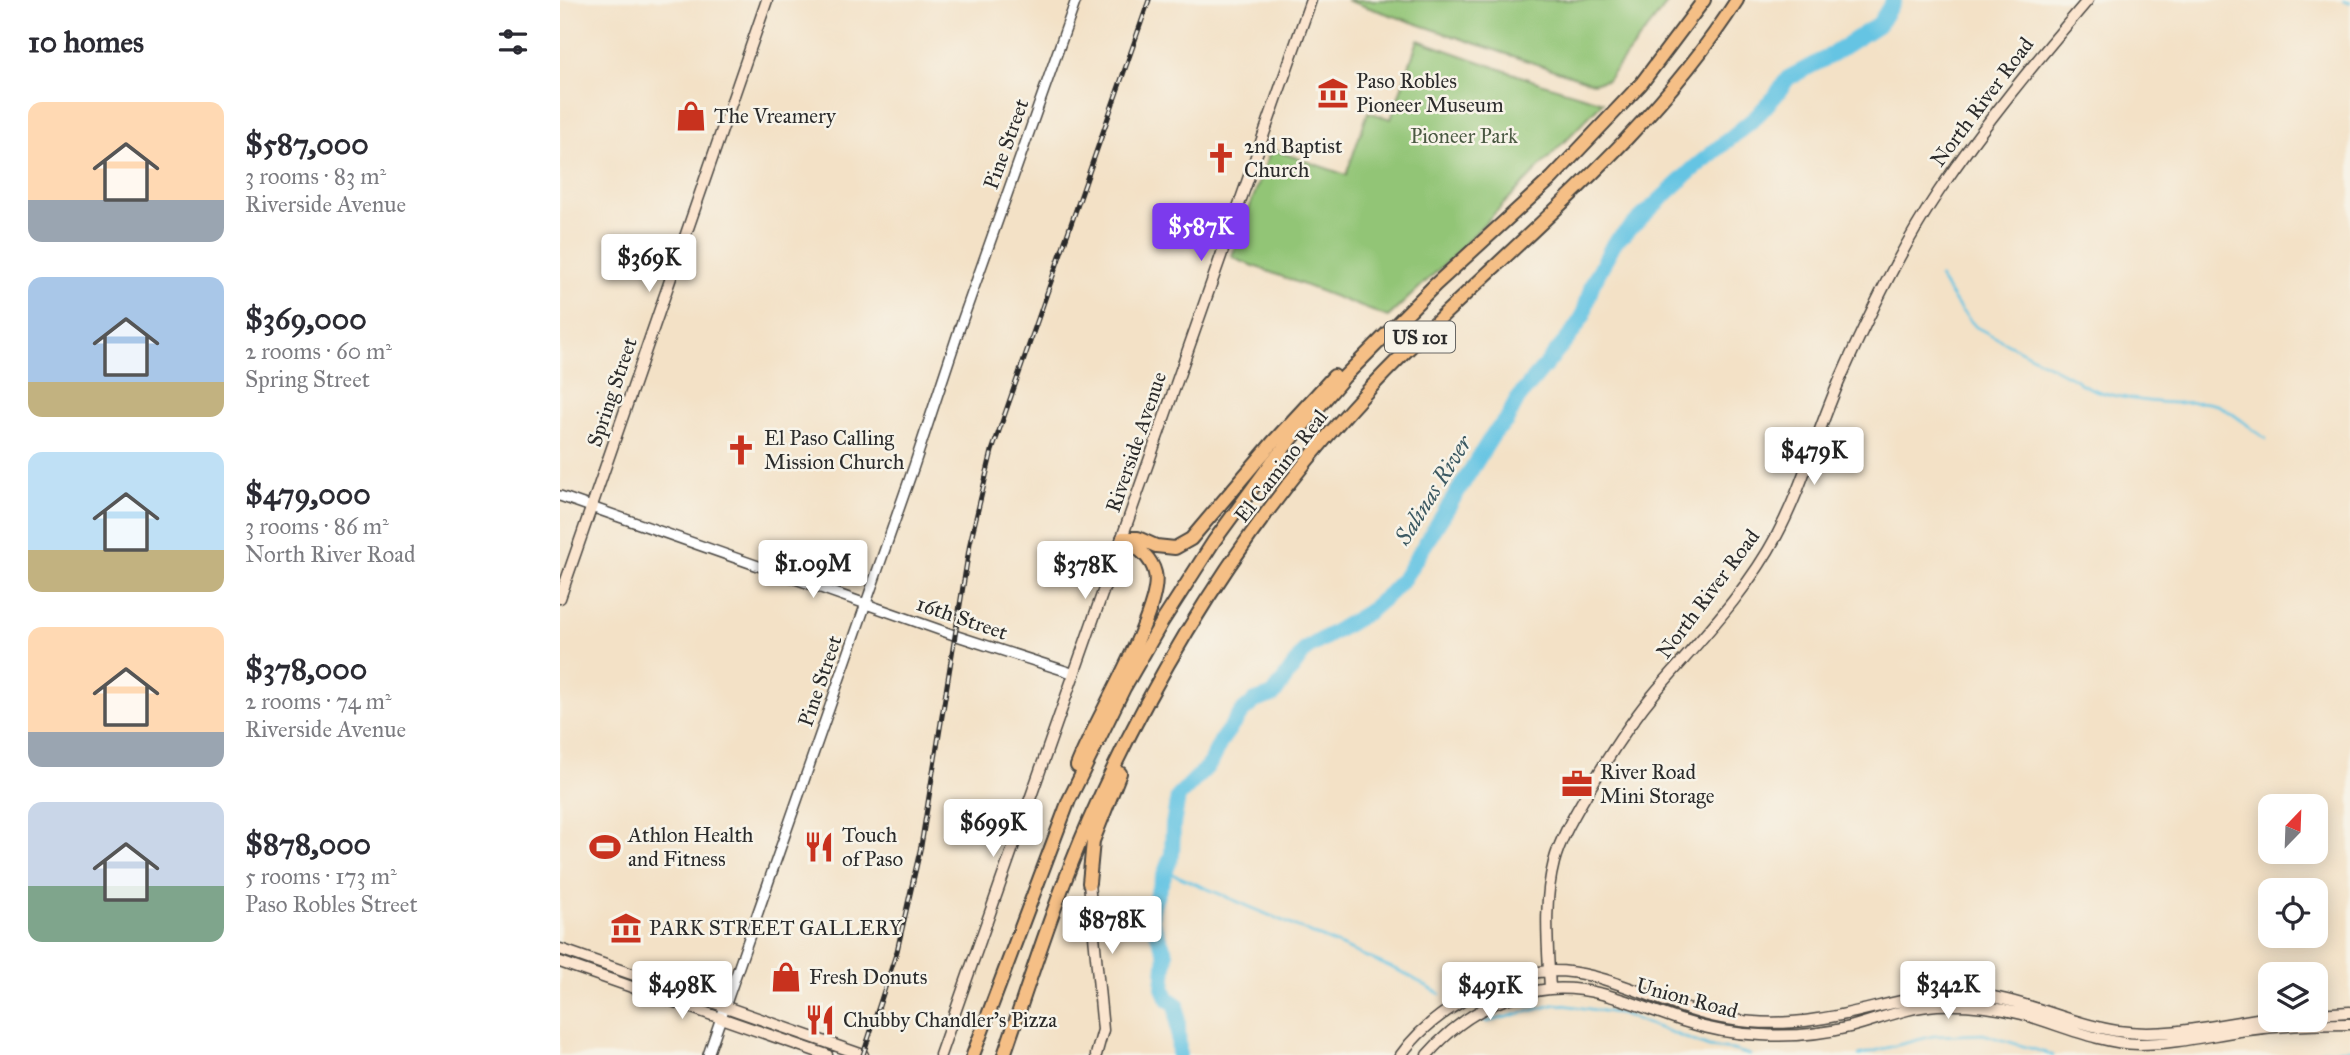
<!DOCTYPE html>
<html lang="en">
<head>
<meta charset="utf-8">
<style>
  :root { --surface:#fff; --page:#f7f7f7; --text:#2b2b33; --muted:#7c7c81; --accent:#7c3aed }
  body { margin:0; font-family:"IM FELL Great Primer",serif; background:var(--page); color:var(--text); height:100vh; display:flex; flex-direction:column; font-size:26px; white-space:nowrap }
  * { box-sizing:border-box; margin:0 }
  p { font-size:23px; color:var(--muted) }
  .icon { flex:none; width:38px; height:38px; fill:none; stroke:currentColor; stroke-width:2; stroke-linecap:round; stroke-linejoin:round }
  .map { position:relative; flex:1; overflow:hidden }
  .drawer { display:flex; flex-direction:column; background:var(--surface); width:560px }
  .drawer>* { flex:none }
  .needle { width:46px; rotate:23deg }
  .tools { position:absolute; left:1698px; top:794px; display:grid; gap:14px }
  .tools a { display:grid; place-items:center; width:70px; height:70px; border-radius:14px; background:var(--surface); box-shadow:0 4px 18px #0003; font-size:35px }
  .price { position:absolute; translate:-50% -60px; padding:0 16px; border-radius:7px; background:#fff; color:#222; font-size:23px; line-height:46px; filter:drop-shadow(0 2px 4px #0008) }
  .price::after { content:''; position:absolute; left:50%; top:42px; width:21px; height:16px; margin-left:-10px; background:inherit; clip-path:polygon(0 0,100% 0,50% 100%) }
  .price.selected { background:var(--accent); color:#fff }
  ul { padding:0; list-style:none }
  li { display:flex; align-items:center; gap:21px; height:175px; padding:0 28px }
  li span { display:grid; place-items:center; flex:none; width:196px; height:140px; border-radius:14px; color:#555 }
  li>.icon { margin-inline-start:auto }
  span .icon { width:84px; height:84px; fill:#fffc; stroke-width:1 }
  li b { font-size:30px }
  h2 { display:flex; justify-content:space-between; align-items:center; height:84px; padding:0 28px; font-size:30px }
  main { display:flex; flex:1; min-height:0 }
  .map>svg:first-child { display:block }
</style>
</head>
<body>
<main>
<section class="drawer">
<h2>10 homes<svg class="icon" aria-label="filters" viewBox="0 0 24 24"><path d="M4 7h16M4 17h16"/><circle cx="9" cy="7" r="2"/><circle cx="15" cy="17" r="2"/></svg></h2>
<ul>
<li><span style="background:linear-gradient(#ffd9b3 70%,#9aa5b1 0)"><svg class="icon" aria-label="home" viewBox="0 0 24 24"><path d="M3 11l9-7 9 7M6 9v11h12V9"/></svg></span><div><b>$587,000</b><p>3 rooms · 83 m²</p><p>Riverside Avenue</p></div></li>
<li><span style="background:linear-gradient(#a9c7e8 75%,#c2b280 0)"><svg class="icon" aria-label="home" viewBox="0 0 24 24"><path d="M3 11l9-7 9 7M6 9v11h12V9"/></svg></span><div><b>$369,000</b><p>2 rooms · 60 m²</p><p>Spring Street</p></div></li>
<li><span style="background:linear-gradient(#bfe0f5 70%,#c2b280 0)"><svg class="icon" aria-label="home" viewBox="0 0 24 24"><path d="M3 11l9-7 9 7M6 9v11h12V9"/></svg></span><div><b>$479,000</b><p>3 rooms · 86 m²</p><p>North River Road</p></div></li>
<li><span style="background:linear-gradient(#ffd9b3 75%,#9aa5b1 0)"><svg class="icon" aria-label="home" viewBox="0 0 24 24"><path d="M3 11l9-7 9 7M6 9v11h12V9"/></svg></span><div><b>$378,000</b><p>2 rooms · 74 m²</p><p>Riverside Avenue</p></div></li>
<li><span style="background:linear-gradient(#c9d6e8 60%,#7fa58c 0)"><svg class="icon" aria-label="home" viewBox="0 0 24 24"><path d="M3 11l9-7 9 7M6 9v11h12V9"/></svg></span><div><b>$878,000</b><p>5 rooms · 173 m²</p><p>Paso Robles Street</p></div></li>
</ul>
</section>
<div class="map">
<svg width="1790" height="1055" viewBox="0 0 1790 1055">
  <rect width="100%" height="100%" fill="#f7f3e8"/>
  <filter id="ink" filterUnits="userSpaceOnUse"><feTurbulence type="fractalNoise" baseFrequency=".0143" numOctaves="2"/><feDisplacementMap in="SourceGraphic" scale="14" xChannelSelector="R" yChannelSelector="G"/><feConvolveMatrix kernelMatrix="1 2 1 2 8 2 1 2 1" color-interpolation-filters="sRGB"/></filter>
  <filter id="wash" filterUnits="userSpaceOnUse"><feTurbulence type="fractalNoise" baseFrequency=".00686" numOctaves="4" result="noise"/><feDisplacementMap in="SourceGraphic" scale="28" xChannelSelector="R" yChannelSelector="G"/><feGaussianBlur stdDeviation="1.57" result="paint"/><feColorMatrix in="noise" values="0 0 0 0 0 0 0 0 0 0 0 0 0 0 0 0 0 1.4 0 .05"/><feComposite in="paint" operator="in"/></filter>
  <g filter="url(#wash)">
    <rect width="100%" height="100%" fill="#f3e1c6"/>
    <path fill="#92c576" stroke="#5e7850" stroke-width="2" d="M 786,0 L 1110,0 L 1047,80 L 1033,83 Z
      M 858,40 L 983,84 L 1043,102 L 891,258 L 828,317 L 678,260 L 672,256 L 711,149 L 786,175 L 808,112 L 831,119 Z"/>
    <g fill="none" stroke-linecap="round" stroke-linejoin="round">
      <path stroke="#65c4e3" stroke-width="2.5" d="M 1784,0 L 1790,3
        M 1379,277 L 1400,309 L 1416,327 L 1515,379 C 1532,396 1589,402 1614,403 C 1629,403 1642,400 1657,405 C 1674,412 1691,429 1706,439
        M 606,871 L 844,973 L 880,994
        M 918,1017 L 927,1022 L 997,1004 L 1062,1014 L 1149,1047 L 1173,1050 L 1190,1055
        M 1299,1055 L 1373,1036 L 1423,1034 L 1493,1055
        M 1753,1055 L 1760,1051 L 1790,1049"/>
      <path stroke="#65c4e3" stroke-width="16" d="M 619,1055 L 617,1005 L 608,999 L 603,988 L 606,954 L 591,920 L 593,905 L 612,854 L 613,825 L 618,797 L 649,765 L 662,739 L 682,712 L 695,701 L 713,695 L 746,649 L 808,612 L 830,593 L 844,578 L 934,433 L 946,421 L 958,398 L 1010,336 L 1023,316 L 1032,285 L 1054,243 L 1133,169 L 1196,117 L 1215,96 L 1228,78 L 1268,57 L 1319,24 L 1334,0"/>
    </g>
  </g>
  <g filter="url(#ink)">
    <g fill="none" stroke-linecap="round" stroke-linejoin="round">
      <g stroke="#494642" stroke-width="12">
        <path id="tertiary" d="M 0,496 L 394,635 L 515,674
          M 148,1055 L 354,466 L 400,327 L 516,0"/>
      </g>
      <g stroke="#494642" stroke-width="13">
        <path id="secondary" d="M 0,598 L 207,0
          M 529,883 L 543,1030 L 536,1055
          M 0,949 L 303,1055
          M 0,962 L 267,1055
          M 990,989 C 988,947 983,904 994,862 C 1000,839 1014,816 1026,795 C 1047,758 1070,722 1097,690 C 1139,641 1187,592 1217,535 C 1244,484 1258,427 1282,375 C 1310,312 1341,248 1379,191 C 1424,124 1476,61 1528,0
          M 1755,1014 L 1790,1012
          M 380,1055 L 751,0
          M 841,1055 C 869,1015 930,979 979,972 C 1038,963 1108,1011 1168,1019 C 1197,1024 1228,1024 1258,1019 C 1305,1013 1349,994 1398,994 C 1455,993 1503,1023 1557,1031 C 1609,1038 1659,1024 1710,1017
          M 867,1055 C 899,1018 941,994 990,989 C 1036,985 1080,1007 1123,1021 C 1147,1029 1176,1034 1201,1035 C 1231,1037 1261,1034 1290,1027 C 1320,1019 1347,1007 1377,1005 C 1405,1004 1435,1007 1462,1014 C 1501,1025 1538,1043 1579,1044 C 1613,1044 1646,1036 1679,1031 C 1716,1026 1753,1024 1790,1024"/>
      </g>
      <g stroke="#494642" stroke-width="16">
        <path id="motorway" d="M 563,538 L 578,538 L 596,546 L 615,548 L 631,539 L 713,442 L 774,376
          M 517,766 C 532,724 604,609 595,573 C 591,556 576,547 563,538
          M 529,883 L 533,841 L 560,773
          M 413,1055 L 509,800 L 564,688 L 602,622 L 654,541 L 712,462 L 784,377 L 875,285 L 992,178 L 1081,84 L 1144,0
          M 444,1055 C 471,977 496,897 529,821 C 595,671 682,531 791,409 C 917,269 1075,160 1177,0"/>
      </g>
      <use href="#tertiary" stroke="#fff" stroke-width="9"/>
      <use href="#secondary" stroke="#fbe5cf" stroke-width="10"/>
      <use href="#motorway" stroke="#f5bf86" stroke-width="12"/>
      <g stroke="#2b2b2b" stroke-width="5">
        <path id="rail" d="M 303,1055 L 337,951 L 361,846 L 410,543 L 432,451 L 589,0"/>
      </g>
      <use href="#rail" stroke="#f7f3e8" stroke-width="2.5" stroke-dasharray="8" stroke-linecap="butt"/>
    </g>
  </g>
  <defs>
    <g id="museum-bare" transform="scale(2.415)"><path d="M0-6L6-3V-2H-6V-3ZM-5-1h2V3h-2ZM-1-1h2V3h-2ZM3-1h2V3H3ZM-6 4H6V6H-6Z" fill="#c8321e" stroke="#f7f3e8" stroke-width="2.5" paint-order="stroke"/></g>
    <g id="shop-bare" transform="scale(2.415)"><path d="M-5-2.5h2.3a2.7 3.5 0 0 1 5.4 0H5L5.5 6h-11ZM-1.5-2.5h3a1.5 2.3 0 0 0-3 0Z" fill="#c8321e" stroke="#f7f3e8" stroke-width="2.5" paint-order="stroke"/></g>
    <g id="church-bare" transform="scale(2.415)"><path d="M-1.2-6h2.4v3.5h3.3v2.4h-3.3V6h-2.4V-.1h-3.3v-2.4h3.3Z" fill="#c8321e" stroke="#f7f3e8" stroke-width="2.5" paint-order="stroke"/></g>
    <g id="office-bare" transform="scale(2.415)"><path d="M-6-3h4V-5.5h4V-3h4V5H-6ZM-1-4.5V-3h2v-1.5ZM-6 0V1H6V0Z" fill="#c8321e" stroke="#f7f3e8" stroke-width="2.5" paint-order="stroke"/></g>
    <g id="stadium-bare" transform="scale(2.415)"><path d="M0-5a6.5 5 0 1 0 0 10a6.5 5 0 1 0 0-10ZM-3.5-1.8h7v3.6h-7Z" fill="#c8321e" stroke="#f7f3e8" stroke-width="2.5" paint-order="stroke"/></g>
    <g id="restaurant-bare" transform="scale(2.415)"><path d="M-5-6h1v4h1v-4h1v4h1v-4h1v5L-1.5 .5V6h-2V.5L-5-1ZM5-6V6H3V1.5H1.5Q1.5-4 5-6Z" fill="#c8321e" stroke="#f7f3e8" stroke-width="2.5" paint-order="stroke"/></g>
  </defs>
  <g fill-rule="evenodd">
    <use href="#museum-bare" x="773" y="93"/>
    <use href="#shop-bare" x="131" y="116"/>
    <use href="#church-bare" x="661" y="158"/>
    <use href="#church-bare" x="181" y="450"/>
    <use href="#office-bare" x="1017" y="784"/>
    <use href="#stadium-bare" x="45" y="847"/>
    <use href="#restaurant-bare" x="259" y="847"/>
    <use href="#museum-bare" x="66" y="928"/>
    <use href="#shop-bare" x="226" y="977"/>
    <use href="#restaurant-bare" x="260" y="1020"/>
  </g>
  <g text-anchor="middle" stroke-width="5" stroke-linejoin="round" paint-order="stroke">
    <rect fill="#f7f3e8" stroke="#686764" stroke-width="2" x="825" y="321.5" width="70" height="31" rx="5"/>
    <g font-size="19" font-weight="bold" fill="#2b2b2b">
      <text x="860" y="344">US 101</text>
    </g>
    <g font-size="21" fill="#2b2b2b" stroke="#f7f3e8" text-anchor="start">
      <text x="796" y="88">Paso Robles<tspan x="796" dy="24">Pioneer Museum</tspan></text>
      <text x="154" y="123">The Vreamery</text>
      <text x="684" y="153">2nd Baptist<tspan x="684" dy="24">Church</tspan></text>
      <text x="204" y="445">El Paso Calling<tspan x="204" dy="24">Mission Church</tspan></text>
      <text x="1040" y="779">River Road<tspan x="1040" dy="24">Mini Storage</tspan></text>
      <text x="68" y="842">Athlon Health<tspan x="68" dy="24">and Fitness</tspan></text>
      <text x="282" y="842">Touch<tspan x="282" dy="24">of Paso</tspan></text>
      <text x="89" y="935">PARK STREET GALLERY</text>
      <text x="249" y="984">Fresh Donuts</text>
      <text x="283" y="1027">Chubby Chandler's Pizza</text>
    </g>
    <g font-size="21" fill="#2b2b2b" stroke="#f7f3e8">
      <text transform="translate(1422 102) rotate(-53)" y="7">North River Road</text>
      <text transform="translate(446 144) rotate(-70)" y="7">Pine Street</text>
      <text transform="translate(52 392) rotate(-71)" y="7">Spring Street</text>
      <text transform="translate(576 442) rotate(-71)" y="7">Riverside Avenue</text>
      <text transform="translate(721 466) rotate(-52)" y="7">El Camino Real</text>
      <text transform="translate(1148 594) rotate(-53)" y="7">North River Road</text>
      <text transform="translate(402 618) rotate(19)" y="7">16th Street</text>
      <text transform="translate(260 681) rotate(-71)" y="7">Pine Street</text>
      <text transform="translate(1127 998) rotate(15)" y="7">Union Road</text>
    </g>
    <g font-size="21" fill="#4a5942" stroke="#f7f3e8">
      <text x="904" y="143">Pioneer Park</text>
    </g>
    <g font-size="23" font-style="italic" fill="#3c5962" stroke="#f7f3e8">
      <text transform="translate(873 490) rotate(-58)" y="8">Salinas River</text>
    </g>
  </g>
</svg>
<div class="tools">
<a><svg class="needle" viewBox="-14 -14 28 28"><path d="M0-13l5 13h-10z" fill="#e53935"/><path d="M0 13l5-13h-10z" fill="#7c7c81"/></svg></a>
<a><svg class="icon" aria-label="locate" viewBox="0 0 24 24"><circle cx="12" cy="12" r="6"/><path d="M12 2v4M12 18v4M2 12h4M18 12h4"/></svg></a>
<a><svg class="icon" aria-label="layers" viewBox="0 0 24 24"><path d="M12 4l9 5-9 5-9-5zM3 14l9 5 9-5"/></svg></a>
</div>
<b class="price selected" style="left:641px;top:263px">$587K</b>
<b class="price" style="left:89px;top:294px">$369K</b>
<b class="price" style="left:1254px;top:487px">$479K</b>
<b class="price" style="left:253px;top:600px">$1.09M</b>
<b class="price" style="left:525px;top:601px">$378K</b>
<b class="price" style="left:433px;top:859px">$699K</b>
<b class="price" style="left:552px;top:956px">$878K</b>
<b class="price" style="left:122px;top:1021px">$498K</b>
<b class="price" style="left:1388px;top:1021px">$342K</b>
<b class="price" style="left:930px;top:1022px">$491K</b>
</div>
</main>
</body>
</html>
